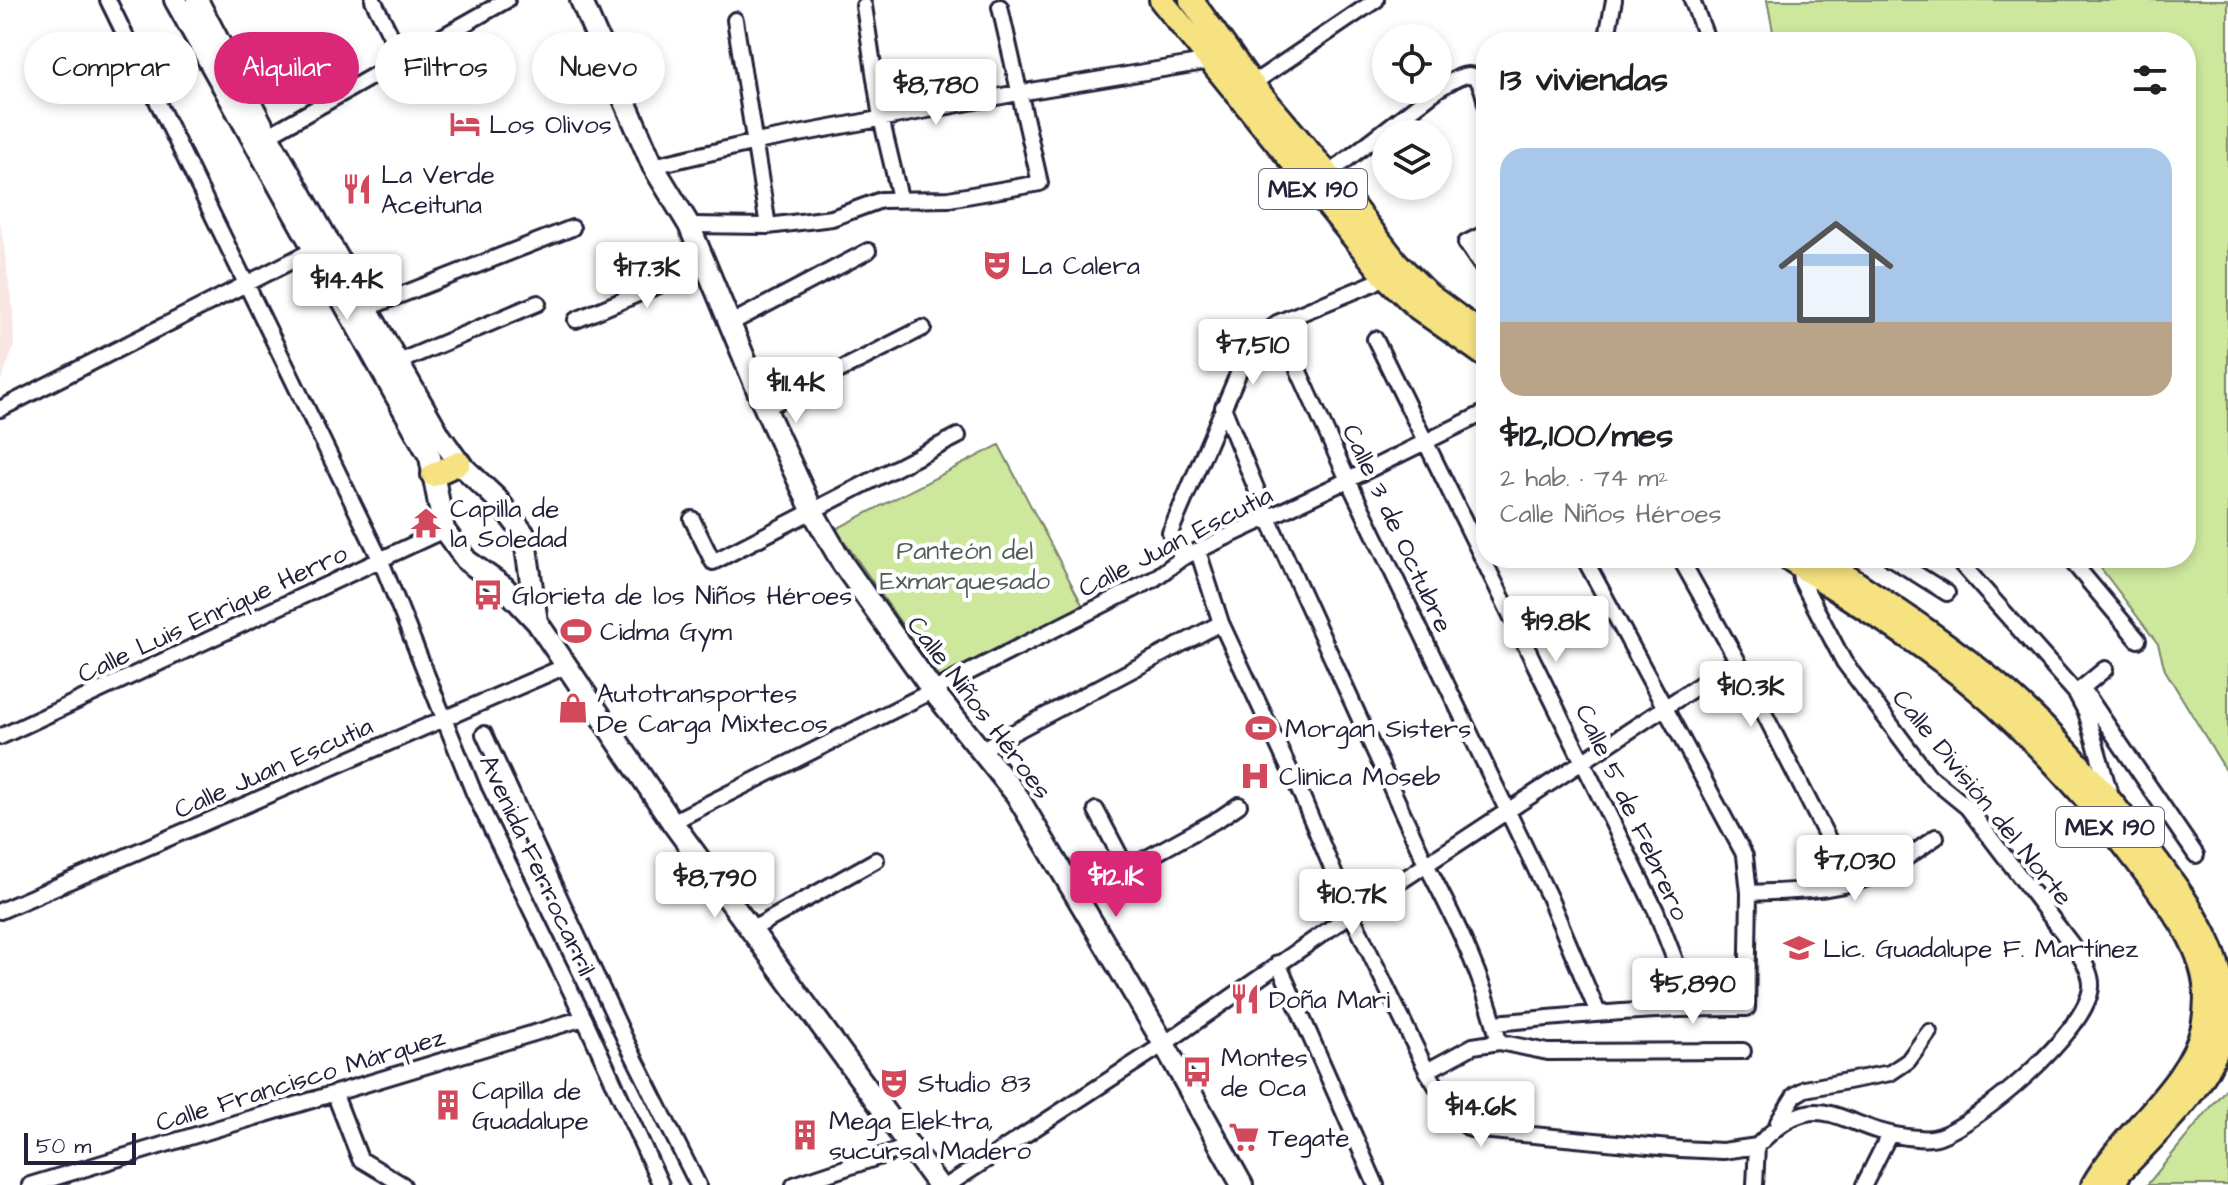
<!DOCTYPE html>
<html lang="es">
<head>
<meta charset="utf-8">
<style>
  :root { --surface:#fff; --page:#f6f6f6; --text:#202124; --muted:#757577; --line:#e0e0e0; --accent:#db2777 }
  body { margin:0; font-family:"Architects Daughter",sans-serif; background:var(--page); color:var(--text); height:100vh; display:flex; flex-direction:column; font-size:30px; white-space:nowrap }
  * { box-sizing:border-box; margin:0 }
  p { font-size:26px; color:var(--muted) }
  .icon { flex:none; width:44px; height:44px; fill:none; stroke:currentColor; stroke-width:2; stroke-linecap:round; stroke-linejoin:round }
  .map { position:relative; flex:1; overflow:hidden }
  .drawer { position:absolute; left:1476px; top:32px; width:720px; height:536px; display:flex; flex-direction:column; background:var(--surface); border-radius:32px; box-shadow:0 4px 12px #0003 }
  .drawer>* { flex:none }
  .hud { position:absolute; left:24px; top:32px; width:760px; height:72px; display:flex; gap:16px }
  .buttons { position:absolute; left:1372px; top:24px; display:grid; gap:16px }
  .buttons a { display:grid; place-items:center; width:80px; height:80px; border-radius:50%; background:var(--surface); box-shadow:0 4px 12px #0003; font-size:40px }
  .scale { position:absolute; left:24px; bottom:20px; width:112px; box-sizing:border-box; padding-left:8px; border:4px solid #22223b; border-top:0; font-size:22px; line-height:28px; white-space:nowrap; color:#22223b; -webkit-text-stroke:6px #fff; paint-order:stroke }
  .price { position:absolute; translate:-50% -68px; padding:0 18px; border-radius:8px; background:#fff; color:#222; font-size:26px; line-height:52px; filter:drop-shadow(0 2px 4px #0008) }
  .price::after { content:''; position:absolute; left:50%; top:48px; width:24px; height:18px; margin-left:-12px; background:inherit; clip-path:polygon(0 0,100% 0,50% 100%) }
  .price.current { background:var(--accent); color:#fff }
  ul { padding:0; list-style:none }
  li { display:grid; align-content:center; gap:16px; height:424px; padding:0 24px }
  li+li { border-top:2px solid var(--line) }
  li span { display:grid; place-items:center; height:248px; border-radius:24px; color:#555 }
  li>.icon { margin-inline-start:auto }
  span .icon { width:144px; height:144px; fill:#fffc; stroke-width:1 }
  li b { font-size:34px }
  h2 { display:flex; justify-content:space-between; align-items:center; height:96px; padding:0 24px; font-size:34px }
  .chip { padding:0 28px; border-radius:36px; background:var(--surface); box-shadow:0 4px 12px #0003; font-size:28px; line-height:72px }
  .chip.current { background:var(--accent); color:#fff }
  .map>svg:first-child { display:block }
</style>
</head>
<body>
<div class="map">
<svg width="2228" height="1185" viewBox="0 0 2228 1185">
  <rect width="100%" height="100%" fill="#fff"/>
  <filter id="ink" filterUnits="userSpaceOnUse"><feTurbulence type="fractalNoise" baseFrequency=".0125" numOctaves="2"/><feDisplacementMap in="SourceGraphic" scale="16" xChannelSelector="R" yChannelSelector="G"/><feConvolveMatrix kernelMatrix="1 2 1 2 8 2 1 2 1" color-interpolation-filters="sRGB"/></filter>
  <g filter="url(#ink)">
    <path fill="#f7e6e2" d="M 0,219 L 13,313 L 14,347 L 0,383 Z"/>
    <path fill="#cde79d" stroke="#78846c" stroke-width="2" d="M 1767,0 L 2228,0 L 2228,774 L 2165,670 L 2158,644 L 2100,567 L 2096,558 L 2186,558 L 2186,42 L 1775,42 Z
      M 999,445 L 1085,610 L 943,684 L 836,529 Z
      M 2228,1086 L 2228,1185 L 2147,1185 Z"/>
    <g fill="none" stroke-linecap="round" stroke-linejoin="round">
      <g stroke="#22223b" stroke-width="20">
        <path id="street" d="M 108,0 L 381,561 L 474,793 L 584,1018 L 661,1185
          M 373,0 L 403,60
          M 1692,0 L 1708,42
          M 864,6 L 881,118 L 900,198
          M 735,20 L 768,226
          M 1606,42 L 1614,0
          M 1252,84 L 1376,0
          M 1438,89 C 1466,73 1478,63 1486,104
          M 260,140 L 507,0
          M 653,166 L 756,142 L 1018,93 L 1211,61
          M 1328,174 L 1437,90
          M 689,225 L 768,226 L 832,218 L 881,200 L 949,199 L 1040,183 L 1000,7
          M 1486,233 L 1466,243 L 1486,272
          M 365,309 L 572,228
          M 576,320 L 704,266
          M 1277,323 L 1348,480 L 1549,897 L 1598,1013
          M 729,324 L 868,251
          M 1375,339 L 1656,911 L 1693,1007
          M 396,363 L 538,303
          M 1223,407 L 1268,518 L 1427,866 C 1456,921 1485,981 1499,1042 L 1473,1046 L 1427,1071
          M 765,408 L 923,328
          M 0,409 L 321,246
          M 692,519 L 713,562 L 958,436
          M 1198,551 L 1221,623 L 1301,794 L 1351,914 L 1427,1071 L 1457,1119 L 1471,1129 L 1680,1149 L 1723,1151 L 1757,1146
          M 1182,558 L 1170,533 L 1247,353 L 1277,323 L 1374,283 L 1384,275
          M 1680,558 L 1737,660 L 1851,884
          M 1891,558 L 1947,593
          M 1956,558 L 2076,693 L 2086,712 L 2110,794
          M 2069,558 L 2138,640
          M 2082,688 L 2196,855
          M 2076,693 L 2105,669
          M 484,734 L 626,1041 L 698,1185
          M 0,737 L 444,530
          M 982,749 L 1221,623
          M 1096,810 L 1127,869
          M 672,822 L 1154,579 L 1182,558 L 1348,480 L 1486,412
          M 1749,893 C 1794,891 1843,892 1884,871 C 1902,862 1919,849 1936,837
          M 1078,896 L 1220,818 L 1239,805
          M 0,911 L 566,666
          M 749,931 L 876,860
          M 1278,963 L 1376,1185
          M 1495,1023 C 1579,1015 1662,1007 1747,1008 L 1749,893 L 1745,856 L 1584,558
          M 1499,1042 L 1548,1052 L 1743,1051
          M 335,1095 L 360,1159 L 403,1185
          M 1778,1122 L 1795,1095 L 1805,1089 L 1890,1073 L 1908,1061 L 1929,1032
          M 1757,1146 C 1820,1080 1838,1129 1907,1137 C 1917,1138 1927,1140 1937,1137 C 1978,1124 2087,1032 2091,987 C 2092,975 2085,964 2079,954 L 1967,807 L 1929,776 L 1844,662 L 1801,580 L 1799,566
          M 30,1185 L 584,1018
          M 794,1185 L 908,1147
          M 948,1185 L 1164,1044 L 1351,914 L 1737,660
          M 1755,1185 L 1757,1146
          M 1864,1185 L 1889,1135"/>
      </g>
      <g stroke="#22223b" stroke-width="26">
        <path id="secondary" d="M 175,0 L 430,457 L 444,530 L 467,561 L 504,587 L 537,622 L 672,822 L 938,1185
          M 197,0 L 268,136 L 440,436 L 459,463 L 497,499 L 524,534 L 537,622
          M 581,0 L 653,166 L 689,225 L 765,408 L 813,512 L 843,564 L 933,691 L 1016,794 L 1164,1044 L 1242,1185"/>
      </g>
      <g stroke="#22223b" stroke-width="28">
        <path id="primary" d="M 1161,0 L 1384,275 L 1418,308 L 1486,356
          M 1191,0 L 1252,84 L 1328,174 L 1397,263 L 1430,296 L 1486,337
          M 433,475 L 459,463
          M 1788,558 C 1851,600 1919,640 1978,690 C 2044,747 2101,812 2153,883 C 2172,909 2193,935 2201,966 C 2207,985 2207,1007 2203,1027 C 2190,1085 2123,1132 2093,1185
          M 1819,558 C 1884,601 1951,644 2010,695 C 2065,744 2111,799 2155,858 C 2191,907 2228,956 2224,1020 C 2219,1079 2158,1131 2120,1172 L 2113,1185"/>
      </g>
      <use href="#street" stroke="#fff" stroke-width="14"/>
      <use href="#secondary" stroke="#fff" stroke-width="20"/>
      <use href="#primary" stroke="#f6e281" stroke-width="22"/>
    </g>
  </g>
  <defs>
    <g id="hotel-bare" transform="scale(2.4)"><path d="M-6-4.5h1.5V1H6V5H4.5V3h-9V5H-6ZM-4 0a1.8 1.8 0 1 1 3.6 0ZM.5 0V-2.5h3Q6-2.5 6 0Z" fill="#d1495b" stroke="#fff" stroke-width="2.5" paint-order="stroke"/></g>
    <g id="restaurant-bare" transform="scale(2.4)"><path d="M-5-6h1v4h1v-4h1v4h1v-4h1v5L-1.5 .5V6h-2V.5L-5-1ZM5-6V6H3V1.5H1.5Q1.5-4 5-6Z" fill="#d1495b" stroke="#fff" stroke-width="2.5" paint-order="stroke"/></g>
    <g id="theatre-bare" transform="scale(2.4)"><path d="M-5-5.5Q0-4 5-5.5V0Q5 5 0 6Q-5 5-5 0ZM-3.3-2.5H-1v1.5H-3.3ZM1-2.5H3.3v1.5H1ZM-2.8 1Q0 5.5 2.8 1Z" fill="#d1495b" stroke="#fff" stroke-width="2.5" paint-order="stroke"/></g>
    <g id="temple-bare" transform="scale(2.4)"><path d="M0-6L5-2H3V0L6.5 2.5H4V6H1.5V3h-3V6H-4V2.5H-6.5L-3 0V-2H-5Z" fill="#d1495b" stroke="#fff" stroke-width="2.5" paint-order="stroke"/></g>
    <g id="bus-bare" transform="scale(2.4)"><path d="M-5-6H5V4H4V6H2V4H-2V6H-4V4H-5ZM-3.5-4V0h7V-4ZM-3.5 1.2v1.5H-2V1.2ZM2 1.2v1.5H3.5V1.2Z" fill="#d1495b" stroke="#fff" stroke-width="2.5" paint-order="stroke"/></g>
    <g id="stadium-bare" transform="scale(2.4)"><path d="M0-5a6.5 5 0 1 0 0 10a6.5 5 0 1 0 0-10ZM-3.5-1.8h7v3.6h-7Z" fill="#d1495b" stroke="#fff" stroke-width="2.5" paint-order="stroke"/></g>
    <g id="shop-bare" transform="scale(2.4)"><path d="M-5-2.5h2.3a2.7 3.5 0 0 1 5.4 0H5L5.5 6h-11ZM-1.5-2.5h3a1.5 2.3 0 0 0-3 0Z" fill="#d1495b" stroke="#fff" stroke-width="2.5" paint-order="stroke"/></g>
    <g id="hospital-bare" transform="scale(2.4)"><path d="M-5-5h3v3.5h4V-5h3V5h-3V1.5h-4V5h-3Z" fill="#d1495b" stroke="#fff" stroke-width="2.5" paint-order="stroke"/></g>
    <g id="school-bare" transform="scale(2.4)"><path d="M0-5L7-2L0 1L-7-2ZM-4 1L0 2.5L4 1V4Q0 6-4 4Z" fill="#d1495b" stroke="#fff" stroke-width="2.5" paint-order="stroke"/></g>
    <g id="building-bare" transform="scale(2.4)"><path d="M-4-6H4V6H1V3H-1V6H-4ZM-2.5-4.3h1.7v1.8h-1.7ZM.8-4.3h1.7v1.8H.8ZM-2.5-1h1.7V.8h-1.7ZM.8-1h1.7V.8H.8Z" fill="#d1495b" stroke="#fff" stroke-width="2.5" paint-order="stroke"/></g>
    <g id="supermarket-bare" transform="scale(2.4)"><path d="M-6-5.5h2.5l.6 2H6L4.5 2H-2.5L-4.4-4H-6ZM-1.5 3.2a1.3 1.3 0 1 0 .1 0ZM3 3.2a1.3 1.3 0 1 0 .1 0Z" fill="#d1495b" stroke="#fff" stroke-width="2.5" paint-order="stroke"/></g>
  </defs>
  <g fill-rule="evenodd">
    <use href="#hotel-bare" x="465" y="124"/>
    <use href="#restaurant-bare" x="357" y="189"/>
    <use href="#theatre-bare" x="997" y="265"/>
    <use href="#temple-bare" x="426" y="523"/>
    <use href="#bus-bare" x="488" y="595"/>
    <use href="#stadium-bare" x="576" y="631"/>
    <use href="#shop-bare" x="573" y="708"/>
    <use href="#stadium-bare" x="1261" y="728"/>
    <use href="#hospital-bare" x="1255" y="776"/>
    <use href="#school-bare" x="1799" y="948"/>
    <use href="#restaurant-bare" x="1245" y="999"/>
    <use href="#bus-bare" x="1197" y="1072"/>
    <use href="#theatre-bare" x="894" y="1083"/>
    <use href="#building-bare" x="448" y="1105"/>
    <use href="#building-bare" x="805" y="1135"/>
    <use href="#supermarket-bare" x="1244" y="1137"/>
  </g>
  <g text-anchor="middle" stroke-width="8" stroke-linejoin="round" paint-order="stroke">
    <g fill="#fff" stroke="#646476" stroke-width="2">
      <rect x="1259" y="169" width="108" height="40" rx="6"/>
      <rect x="2056" y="807" width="108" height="40" rx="6"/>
    </g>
    <g font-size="24" font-weight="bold" fill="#22223b">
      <text x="1313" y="197">MEX 190</text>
      <text x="2110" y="835">MEX 190</text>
    </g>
    <g font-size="26" fill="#22223b" stroke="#fff" text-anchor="start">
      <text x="489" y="133">Los Olivos</text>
      <text x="381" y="183">La Verde<tspan x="381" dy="30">Aceituna</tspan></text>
      <text x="1021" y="274">La Calera</text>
      <text x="450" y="517">Capilla de<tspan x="450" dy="30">la Soledad</tspan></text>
      <text x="512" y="604">Glorieta de los Niños Héroes</text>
      <text x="600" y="640">Cidma Gym</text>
      <text x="597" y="702">Autotransportes<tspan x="597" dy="30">De Carga Mixtecos</tspan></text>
      <text x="1285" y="737">Morgan Sisters</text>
      <text x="1279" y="785">Clinica Moseb</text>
      <text x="1823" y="957">Lic. Guadalupe F. Martínez</text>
      <text x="1269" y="1008">Doña Mari</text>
      <text x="1221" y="1066">Montes<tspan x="1221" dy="30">de Oca</tspan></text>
      <text x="918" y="1092">Studio 83</text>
      <text x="472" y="1099">Capilla de<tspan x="472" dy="30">Guadalupe</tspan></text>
      <text x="829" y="1129">Mega Elektra,<tspan x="829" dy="30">sucursal Madero</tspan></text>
      <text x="1268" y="1146">Tegate</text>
    </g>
    <g font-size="26" fill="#22223b" stroke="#fff">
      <text transform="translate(1398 528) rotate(65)" y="9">Calle 3 de Octubre</text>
      <text transform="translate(1175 541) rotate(-27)" y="9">Calle Juan Escutia</text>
      <text transform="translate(212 613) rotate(-25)" y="9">Calle Luis Enrique Herro</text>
      <text transform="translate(980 707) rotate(53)" y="9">Calle Niños Héroes</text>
      <text transform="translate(273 767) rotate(-24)" y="9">Calle Juan Escutia</text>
      <text transform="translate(1983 797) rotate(51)" y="9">Calle División del Norte</text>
      <text transform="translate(1633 812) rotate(65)" y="9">Calle 5 de Febrero</text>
      <text transform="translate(538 865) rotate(65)" y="9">Avenida Ferrocarril</text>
      <text transform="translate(300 1079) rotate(-17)" y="9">Calle Francisco Márquez</text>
    </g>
    <g font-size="26" fill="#555d58" stroke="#fff">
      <text x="965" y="559">Panteón del<tspan x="965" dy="30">Exmarquesado</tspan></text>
    </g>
  </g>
</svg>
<div class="buttons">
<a><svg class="icon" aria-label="locate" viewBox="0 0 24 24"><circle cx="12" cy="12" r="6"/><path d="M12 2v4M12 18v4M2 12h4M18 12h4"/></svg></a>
<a><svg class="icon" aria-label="layers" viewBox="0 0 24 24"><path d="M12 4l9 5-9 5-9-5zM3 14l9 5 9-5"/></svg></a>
</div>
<div class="scale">50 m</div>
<b class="price" style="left:936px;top:127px">$8,780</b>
<b class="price" style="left:647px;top:310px">$17.3K</b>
<b class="price" style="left:347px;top:322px">$14.4K</b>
<b class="price" style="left:1253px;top:387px">$7,510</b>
<b class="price" style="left:796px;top:425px">$11.4K</b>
<b class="price" style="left:1556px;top:664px">$19.8K</b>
<b class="price" style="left:1751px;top:729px">$10.3K</b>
<b class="price" style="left:1855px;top:903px">$7,030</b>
<b class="price current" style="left:1116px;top:919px">$12.1K</b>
<b class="price" style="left:715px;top:920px">$8,790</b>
<b class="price" style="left:1352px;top:937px">$10.7K</b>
<b class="price" style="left:1693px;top:1026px">$5,890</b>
<b class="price" style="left:1481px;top:1149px">$14.6K</b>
<div class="hud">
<a class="chip">Comprar</a>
<a class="chip current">Alquilar</a>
<a class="chip">Filtros</a>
<a class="chip">Nuevo</a>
</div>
<section class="drawer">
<h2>13 viviendas<svg class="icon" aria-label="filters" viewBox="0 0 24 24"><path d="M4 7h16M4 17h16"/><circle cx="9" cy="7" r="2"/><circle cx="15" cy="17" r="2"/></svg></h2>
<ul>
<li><span style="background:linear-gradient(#a9c7e8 70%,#b9a48a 0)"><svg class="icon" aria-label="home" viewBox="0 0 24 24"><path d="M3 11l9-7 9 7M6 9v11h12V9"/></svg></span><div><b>$12,100/mes</b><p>2 hab. · 74 m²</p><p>Calle Niños Héroes</p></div></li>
</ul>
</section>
</div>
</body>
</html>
